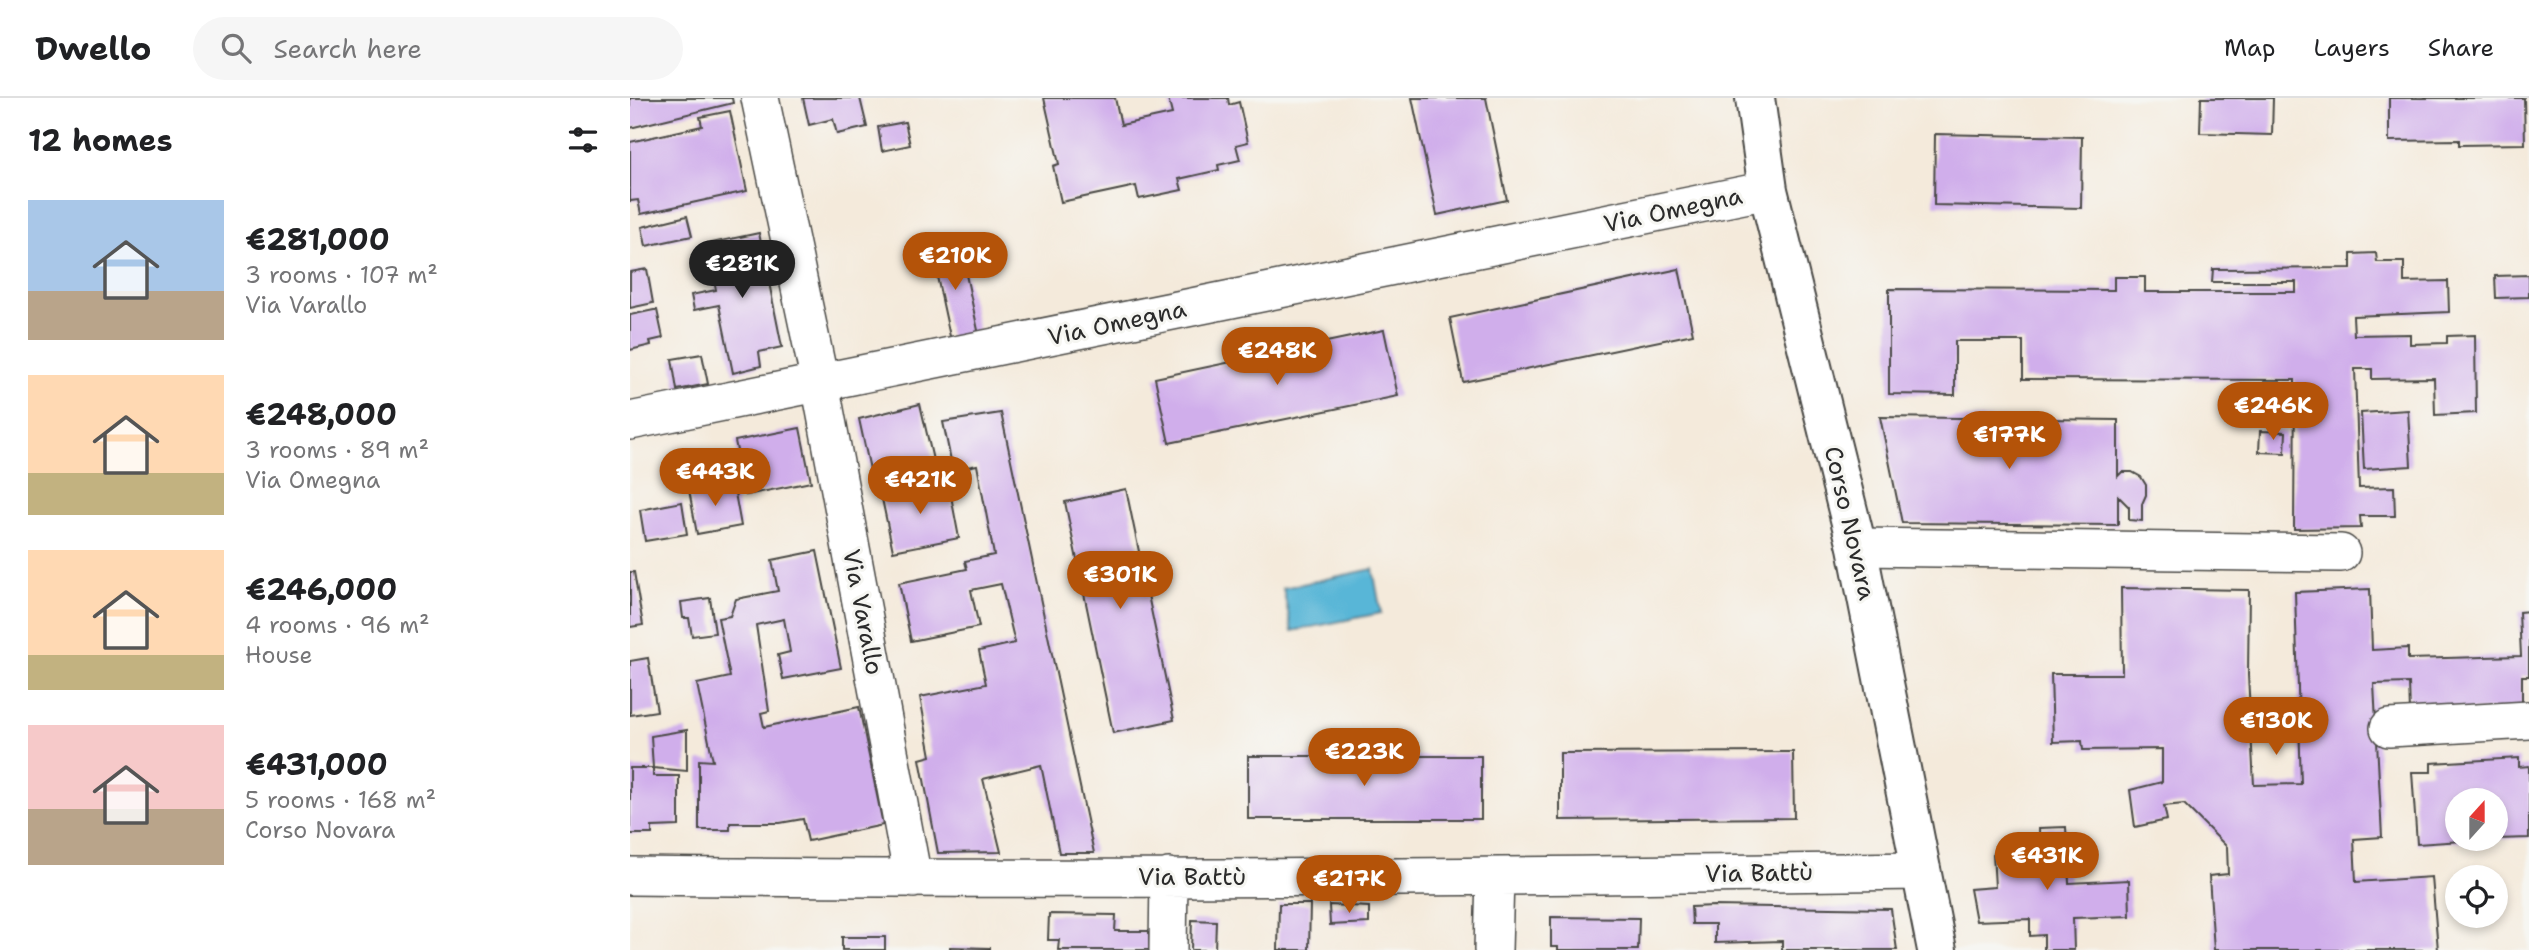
<!DOCTYPE html>
<html lang="en">
<head>
<meta charset="utf-8">
<style>
  :root { --surface:#fff; --page:#f6f6f6; --text:#202124; --muted:#757577; --line:#e0e0e0; --accent:#b45309 }
  body { margin:0; font-family:"Shantell Sans",sans-serif; background:var(--page); color:var(--text); height:100vh; display:flex; flex-direction:column; font-size:26px; white-space:nowrap }
  * { box-sizing:border-box; margin:0 }
  p { font-size:23px; color:var(--muted) }
  .icon { flex:none; width:38px; height:38px; fill:none; stroke:currentColor; stroke-width:2; stroke-linecap:round; stroke-linejoin:round }
  .map { position:relative; flex:1; overflow:hidden }
  .drawer { display:flex; flex-direction:column; background:var(--surface); width:630px }
  .drawer>* { flex:none }
  .needle { width:46px; rotate:21deg }
  .buttons { position:absolute; left:1815px; top:690px; display:grid; gap:14px }
  .buttons a { display:grid; place-items:center; width:63px; height:63px; border-radius:50%; background:var(--surface); box-shadow:0 4px 10px #0003; font-size:35px }
  .price { position:absolute; translate:-50% -60px; padding:0 16px; border-radius:24px; background:var(--accent); color:#fff; font-size:23px; line-height:46px; filter:drop-shadow(0 2px 4px #0008) }
  .price::after { content:''; position:absolute; left:50%; top:42px; width:21px; height:16px; margin-left:-10px; background:inherit; clip-path:polygon(0 0,100% 0,50% 100%) }
  .price.active { background:#222; color:#fff }
  ul { padding:0; list-style:none }
  li { display:flex; align-items:center; gap:21px; height:175px; padding:0 28px }
  li span { display:grid; place-items:center; flex:none; width:196px; height:140px; border-radius:0px; color:#555 }
  li>.icon { margin-inline-start:auto }
  span .icon { width:84px; height:84px; fill:#fffc; stroke-width:1 }
  li b { font-size:30px }
  h2 { display:flex; justify-content:space-between; align-items:center; height:84px; padding:0 28px; font-size:30px }
  header { display:flex; align-items:center; gap:42px; box-sizing:border-box; height:98px; padding:0 35px; background:var(--surface); border-bottom:2px solid var(--line) }
  header strong { font-size:33px }
  nav { display:flex; gap:38px; margin-inline-start:auto; font-size:24px }
  .search { width:490px; height:63px; background:var(--page); display:flex; align-items:center; gap:18px; box-sizing:border-box; padding:0 24px; border-radius:38px; color:var(--muted); font-size:26px }
  main { display:flex; flex:1; min-height:0 }
  .map>svg:first-child { display:block }
</style>
</head>
<body>
<header>
<strong>Dwello</strong>
<div class="search"><svg class="icon" aria-label="search" viewBox="0 0 24 24"><circle cx="10" cy="10" r="6"/><path d="M15 15l6 6"/></svg>Search here</div>
<nav><a>Map</a><a>Layers</a><a>Share</a></nav>
</header>
<main>
<section class="drawer">
<h2>12 homes<svg class="icon" aria-label="filters" viewBox="0 0 24 24"><path d="M4 7h16M4 17h16"/><circle cx="9" cy="7" r="2"/><circle cx="15" cy="17" r="2"/></svg></h2>
<ul>
<li><span style="background:linear-gradient(#a9c7e8 65%,#b9a48a 0)"><svg class="icon" aria-label="home" viewBox="0 0 24 24"><path d="M3 11l9-7 9 7M6 9v11h12V9"/></svg></span><div><b>€281,000</b><p>3 rooms · 107 m²</p><p>Via Varallo</p></div></li>
<li><span style="background:linear-gradient(#ffd9b3 70%,#c2b280 0)"><svg class="icon" aria-label="home" viewBox="0 0 24 24"><path d="M3 11l9-7 9 7M6 9v11h12V9"/></svg></span><div><b>€248,000</b><p>3 rooms · 89 m²</p><p>Via Omegna</p></div></li>
<li><span style="background:linear-gradient(#ffd9b3 75%,#c2b280 0)"><svg class="icon" aria-label="home" viewBox="0 0 24 24"><path d="M3 11l9-7 9 7M6 9v11h12V9"/></svg></span><div><b>€246,000</b><p>4 rooms · 96 m²</p><p>House</p></div></li>
<li><span style="background:linear-gradient(#f6c9c9 60%,#b9a48a 0)"><svg class="icon" aria-label="home" viewBox="0 0 24 24"><path d="M3 11l9-7 9 7M6 9v11h12V9"/></svg></span><div><b>€431,000</b><p>5 rooms · 168 m²</p><p>Corso Novara</p></div></li>
</ul>
</section>
<div class="map">
<svg width="1899" height="852" viewBox="0 0 1899 852">
  <rect width="100%" height="100%" fill="#f6f6f2"/>
  <filter id="ink" filterUnits="userSpaceOnUse"><feTurbulence type="fractalNoise" baseFrequency=".0143" numOctaves="2"/><feDisplacementMap in="SourceGraphic" scale="14" xChannelSelector="R" yChannelSelector="G"/><feConvolveMatrix kernelMatrix="1 2 1 2 8 2 1 2 1" color-interpolation-filters="sRGB"/></filter>
  <filter id="wash" filterUnits="userSpaceOnUse"><feTurbulence type="fractalNoise" baseFrequency=".00686" numOctaves="4" result="noise"/><feDisplacementMap in="SourceGraphic" scale="28" xChannelSelector="R" yChannelSelector="G"/><feGaussianBlur stdDeviation="1.57" result="paint"/><feColorMatrix in="noise" values="0 0 0 0 0 0 0 0 0 0 0 0 0 0 0 0 0 1.4 0 .05"/><feComposite in="paint" operator="in"/></filter>
  <g filter="url(#wash)">
    <rect width="100%" height="100%" fill="#f4eadb"/>
    <path fill="#59b6d7" stroke="#427081" stroke-width="2" d="M 743,471 L 751,515 L 662,533 L 653,490 Z"/>
    <g id="blocks">
      <path fill="#d0aeeb" d="M 0,0 L 102,0 L 103,5 L 0,30 Z
        M 173,0 L 230,0 L 237,29 L 207,36 L 203,21 L 179,27 Z
        M 414,0 L 485,0 L 491,27 L 542,16 L 538,0 L 598,0 L 599,7 L 609,4 L 618,44 L 606,47 L 610,62 L 588,67 L 589,72 L 549,81 L 552,92 L 509,101 L 506,88 L 431,104 L 423,68 L 429,66 Z
        M 782,0 L 856,0 L 877,102 L 807,117 Z
        M 1571,0 L 1643,0 L 1642,37 L 1570,35 Z
        M 1759,0 L 1894,0 L 1895,46 L 1829,47 L 1829,42 L 1759,43 Z
        M 100,13 L 117,93 L 11,116 L 8,102 L 0,103 L 0,44 L 72,28 L 70,19 Z
        M 275,24 L 280,47 L 252,53 L 248,29 Z
        M 1305,36 L 1452,39 L 1451,110 L 1304,107 Z
        M 57,118 L 62,138 L 16,148 L 12,129 Z
        M 129,135 L 152,249 L 129,254 L 131,268 L 103,275 L 89,207 L 64,212 L 61,197 L 86,192 L 77,146 Z
        M 329,144 L 349,237 L 321,243 L 301,151 Z
        M 1746,155 L 1747,164 L 1774,164 L 1774,184 L 1818,183 L 1819,214 L 1723,218 L 1724,237 L 1780,236 L 1780,246 L 1817,245 L 1817,238 L 1845,237 L 1846,315 L 1805,317 L 1804,280 L 1742,281 L 1742,271 L 1725,271 L 1729,390 L 1764,389 L 1765,418 L 1730,418 L 1731,430 L 1664,431 L 1665,282 L 1393,281 L 1393,243 L 1325,243 L 1325,297 L 1259,296 L 1259,191 L 1484,192 L 1484,179 L 1515,179 L 1515,194 L 1666,194 L 1666,184 L 1582,184 L 1583,171 L 1721,170 L 1721,156 Z
        M 17,171 L 23,205 L 0,210 L 0,174 Z
        M 1049,171 L 1063,236 L 833,284 L 820,220 Z
        M 1899,177 L 1899,199 L 1866,200 L 1865,178 Z
        M 24,212 L 27,212 L 33,240 L 20,243 L 21,247 L 0,252 L 0,217 Z
        M 754,232 L 768,298 L 539,345 L 525,280 Z
        M 72,256 L 78,286 L 47,292 L 42,261 Z
        M 290,306 L 303,362 L 241,376 L 229,321 Z
        M 1778,312 L 1781,368 L 1734,371 L 1731,315 Z
        M 371,315 L 464,755 L 429,755 L 411,667 L 353,681 L 371,754 L 308,755 L 290,661 L 301,658 L 290,599 L 356,586 L 349,553 L 385,545 L 371,486 L 341,492 L 349,529 L 281,543 L 269,485 L 337,471 L 335,463 L 364,457 L 347,367 L 323,372 L 313,324 Z
        M 1250,319 L 1488,322 L 1488,378 L 1492,374 L 1502,374 L 1511,379 L 1516,387 L 1516,397 L 1512,406 L 1512,423 L 1499,422 L 1499,409 L 1488,398 L 1488,427 L 1272,425 Z
        M 170,330 L 181,384 L 116,397 L 105,343 Z
        M 1630,333 L 1656,334 L 1655,355 L 1629,354 Z
        M 318,382 L 329,440 L 263,453 L 251,396 Z
        M 103,384 L 111,428 L 67,436 L 59,392 Z
        M 496,391 L 544,622 L 483,635 L 435,404 Z
        M 52,404 L 57,436 L 15,443 L 10,412 Z
        M 187,453 L 211,570 L 153,581 L 148,557 L 160,554 L 154,521 L 126,527 L 139,613 L 131,615 L 134,629 L 229,609 L 253,727 L 178,743 L 173,721 L 150,725 L 100,725 L 100,732 L 69,732 L 69,662 L 83,663 L 67,586 L 100,579 L 88,520 L 100,518 L 106,501 L 148,493 L 142,462 Z
        M 0,474 L 4,474 L 13,527 L 0,529 Z
        M 1491,490 L 1619,492 L 1618,577 L 1624,687 L 1671,686 L 1665,494 L 1740,491 L 1742,552 L 1778,550 L 1778,561 L 1891,558 L 1889,514 L 1899,513 L 1899,578 L 1892,578 L 1892,611 L 1780,614 L 1779,585 L 1744,586 L 1752,739 L 1724,741 L 1726,784 L 1802,779 L 1808,852 L 1584,852 L 1579,778 L 1598,776 L 1597,749 L 1554,706 L 1534,708 L 1537,722 L 1505,729 L 1500,692 L 1532,684 L 1532,651 L 1453,652 L 1452,643 L 1423,644 L 1421,576 L 1492,576 Z
        M 80,500 L 85,535 L 62,538 L 59,520 L 53,520 L 51,504 Z
        M 18,560 L 27,613 L 0,617 L 0,563 Z
        M 57,632 L 57,673 L 23,670 L 21,638 Z
        M 1163,654 L 1164,720 L 930,722 L 930,655 Z
        M 618,658 L 851,658 L 851,721 L 618,721 Z
        M 1889,660 L 1889,669 L 1899,668 L 1899,740 L 1866,741 L 1866,702 L 1827,702 L 1827,740 L 1847,740 L 1847,742 L 1787,746 L 1782,674 L 1801,674 L 1801,665 Z
        M 0,670 L 23,670 L 23,678 L 49,678 L 49,728 L 22,729 L 22,736 L 0,736 Z
        M 1436,729 L 1439,785 L 1499,782 L 1500,818 L 1443,820 L 1444,852 L 1414,852 L 1414,837 L 1400,838 L 1400,821 L 1346,823 L 1340,791 L 1365,789 L 1363,755 L 1410,753 L 1409,730 Z
        M 649,806 L 680,806 L 679,852 L 648,852 Z
        M 699,807 L 739,809 L 739,825 L 700,827 Z
        M 1084,808 L 1261,811 L 1267,852 L 1152,852 L 1152,843 L 1085,845 L 1085,826 L 1062,826 L 1061,809 Z
        M 419,816 L 486,817 L 485,833 L 519,833 L 519,852 L 428,852 L 429,842 L 418,842 Z
        M 921,819 L 1009,820 L 1008,852 L 928,852 L 928,849 L 921,849 Z
        M 562,822 L 586,823 L 585,852 L 561,852 Z
        M 212,839 L 255,839 L 255,852 L 212,852 Z
        M 320,849 L 360,850 L 360,852 L 320,852 Z"/>
    </g>
  </g>
  <g filter="url(#ink)">
    <use href="#blocks" fill-opacity="0" stroke="#494845" stroke-width="2"/>
    <g fill="none" stroke-linecap="round" stroke-linejoin="round">
      <g stroke="#494845" stroke-width="40">
        <path id="street" d="M 130,0 L 190,285 L 283,781
          M 0,323 L 1138,92
          M 1227,449 L 1711,455
          M 1759,630 L 1899,622
          M 0,778 C 431,783 861,779 1292,773
          M 538,852 L 539,779
          M 863,852 L 865,779"/>
      </g>
      <g stroke="#494845" stroke-width="42">
        <path id="secondary" d="M 1125,0 L 1138,92 L 1227,449 L 1307,852"/>
      </g>
      <use href="#street" stroke="#fff" stroke-width="37"/>
      <use href="#secondary" stroke="#fff" stroke-width="38"/>
    </g>
  </g>
  <g text-anchor="middle" stroke-width="6" stroke-linejoin="round" paint-order="stroke">
    <g font-size="24" fill="#2b2b2b" stroke="#f6f6f2">
      <text transform="translate(1043 112) rotate(-12)" y="8">Via Omegna</text>
      <text transform="translate(487 225) rotate(-12)" y="8">Via Omegna</text>
      <text transform="translate(1220 425) rotate(77)" y="8">Corso Novara</text>
      <text transform="translate(233 514) rotate(79)" y="8">Via Varallo</text>
      <text transform="translate(1129 775) rotate(-1)" y="8">Via Battù</text>
      <text x="562" y="787">Via Battù</text>
    </g>
  </g>
</svg>
<div class="buttons">
<a><svg class="needle" viewBox="-14 -14 28 28"><path d="M0-13l5 13h-10z" fill="#e53935"/><path d="M0 13l5-13h-10z" fill="#757577"/></svg></a>
<a><svg class="icon" aria-label="locate" viewBox="0 0 24 24"><circle cx="12" cy="12" r="6"/><path d="M12 2v4M12 18v4M2 12h4M18 12h4"/></svg></a>
</div>
<b class="price" style="left:325px;top:194px">€210K</b>
<b class="price active" style="left:112px;top:202px">€281K</b>
<b class="price" style="left:647px;top:289px">€248K</b>
<b class="price" style="left:1643px;top:344px">€246K</b>
<b class="price" style="left:1379px;top:373px">€177K</b>
<b class="price" style="left:85px;top:410px">€443K</b>
<b class="price" style="left:290px;top:418px">€421K</b>
<b class="price" style="left:490px;top:513px">€301K</b>
<b class="price" style="left:1646px;top:659px">€130K</b>
<b class="price" style="left:734px;top:690px">€223K</b>
<b class="price" style="left:1417px;top:794px">€431K</b>
<b class="price" style="left:719px;top:817px">€217K</b>
</div>
</main>
</body>
</html>
